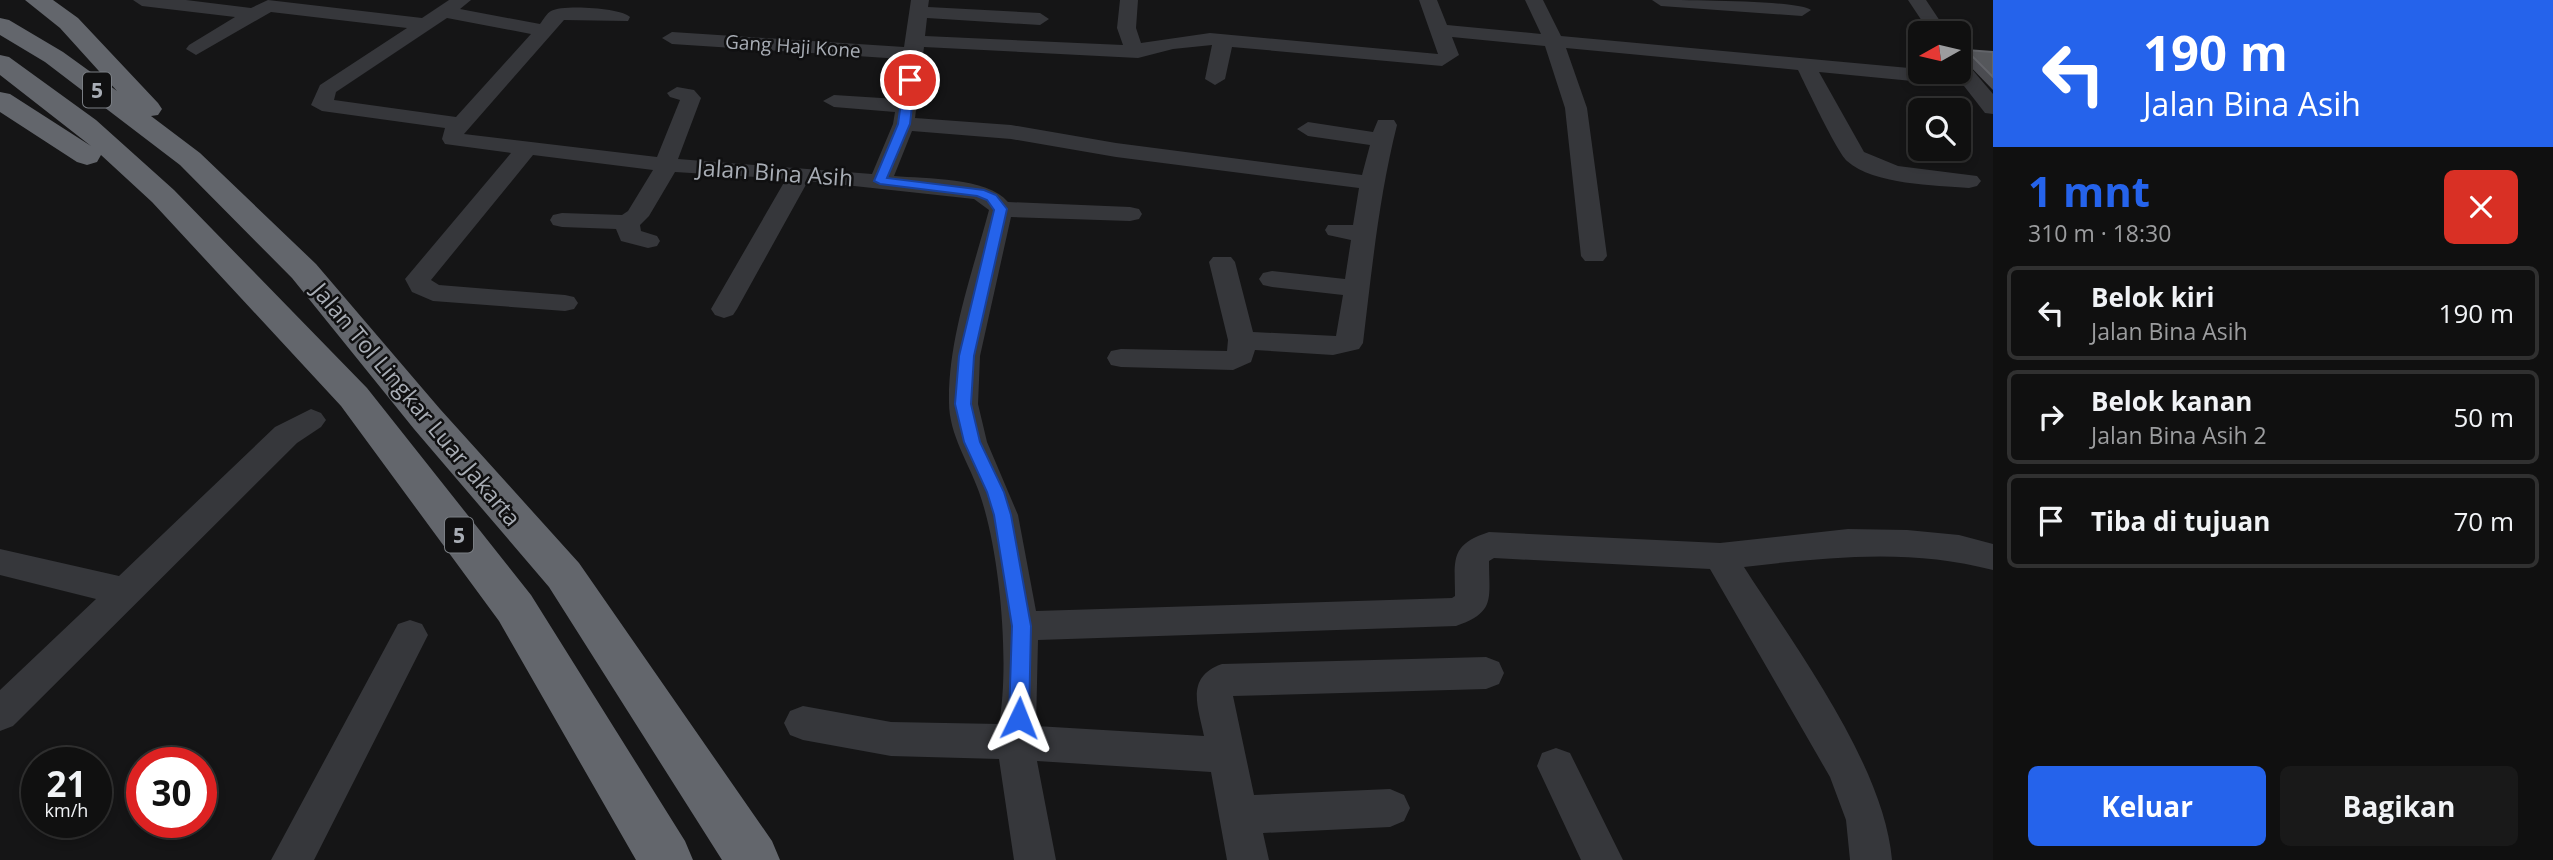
<!DOCTYPE html>
<html lang="id">
<meta charset="utf-8">
<style>
body{margin:0;font-family:"Open Sans",sans-serif;background:#191919;color:#f1f3f6;height:100vh;display:flex;flex-direction:column;font-size:26px;white-space:nowrap}
*{box-sizing:border-box;margin:0}
p{font-size:23px;color:#9c9d9f}
.icon{flex:none;width:38px;height:38px;fill:none;stroke:currentColor;stroke-width:2;stroke-linecap:round;stroke-linejoin:round}
.map{position:relative;flex:1;overflow:hidden}
.side{display:flex;flex-direction:column;background:#101010;width:560px}
.side>*{flex:none}
.guide{background:#2563eb;color:#fff;overflow:hidden}
.needle{width:46px;rotate:262deg}
.fabs{position:absolute;left:1908px;top:21px;display:grid;gap:14px}
.fabs a{display:grid;place-items:center;width:63px;height:63px;border-radius:10px;background:#101010;box-shadow:0 4px 10px #0003,0 0 0 2px #303030;font-size:35px}
.speed{position:absolute;left:21px;top:747px;display:flex;gap:14px;font-size:35px;font-weight:700;text-align:center}
.speed>*{display:grid;place-content:center;width:91px;height:91px;border-radius:50%;background:#101010;box-shadow:0 4px 10px #0003,0 0 0 2px #303030;line-height:1}
.speed small{font-size:18px;font-weight:400}
.speed .limit{border:10px solid #d22;background:#fff;color:#111}
.pin{position:absolute;display:grid;place-items:center;width:60px;height:60px;color:#fff;margin:-30px;border:4px solid #fff;border-radius:50%;box-shadow:0 2px 7px #0007}
.me{position:absolute;width:77px;margin:-38px;rotate:2deg;stroke-linejoin:round;filter:drop-shadow(0 0 5px #0008)}
.turn{display:flex;align-items:center;gap:24px;height:147px;padding:0 35px;font-size:32px}
.turn .icon{width:91px;height:91px;stroke-width:2.5}
.turn b{display:block;font-size:49px;line-height:60px}
.round{display:grid;place-items:center;flex:none;width:74px;height:74px;border-radius:10px;background:#191919}
.head{display:flex;align-items:center;justify-content:space-between;height:119px;padding:0 35px}
h1{font-size:42px;font-weight:700;line-height:52px;color:#2563eb}
.button{display:flex;gap:14px;margin-top:auto;padding:14px 35px}
.button a{flex:1;height:80px;border-radius:10px;background:#2563eb;color:#fff;font-size:28px;font-weight:700;line-height:80px;text-align:center}
.button a+a{background:#191919;color:#f1f3f6}
ul{padding:0;list-style:none}
li{display:flex;align-items:center;gap:21px;height:94px;margin:0 14px 10px;padding:0 21px;border:4px solid #303030;border-radius:10px}
li div{flex:1}
li b{display:block;font-size:26px}
li em{font-style:normal}
main{display:flex;flex:1;min-height:0}
.map>svg:first-child{display:block}
.lines{fill:none;stroke-linecap:round;stroke-linejoin:round}
.street{fill:#36373b;fill-rule:evenodd}
.highway{fill:#63666c;fill-rule:evenodd}
.wall{fill:#4b4c51}
.building{fill:#55575b;stroke:#626469;stroke-width:2}
.route{fill:#2563eb;stroke:#184099;stroke-width:2}
.labels{text-anchor:middle;dominant-baseline:central;stroke-width:5;stroke-linejoin:round;paint-order:stroke}
.far-street-label{font-size:19px;fill:#a8adb5;stroke:#101011}
.shield{fill:#101011;stroke:#7a7e84;stroke-width:2}
.shield-label{font-size:21px;font-weight:bold;fill:#a8adb5}
.street-label{font-size:23px;fill:#a8adb5;stroke:#101011}
</style>
<main>
<div class="map">
<svg width="1993" height="860" viewBox="0 0 1993 860">
<rect width="100%" height="100%" fill="#151516"/>
<g class="lines">
<path class="street" d="M133,0h53l65,8 17,-8 154,18 27,-18h22l-11,9 80,15c3,-4 7,-11 11,-13 12,-7 71,-3 79,6l-2,4 -64,-1 -100,114 193,23 23,-57 -10,-3 -3,-4 10,-6 17,3 7,8 -23,61 194,15 21,-50 2,-12 -61,-5 -11,-6 11,-6 63,4 5,-40 -230,-15 -10,-6 10,-6 232,15 7,-47h18l-1,7 112,6 9,6 -9,6 -113,-7 -2,18 198,9 -6,-17 3,-28h18l-2,28 5,15 69,-10 228,21 -19,-54h18l10,25 94,9 -16,-34h18l18,36 359,33v3h38v-13l7,2 28,33v20l-8,-1 -21,-27 -145,-14 45,80 34,14 79,10 4,5 -4,5 -8,2c-34,-3 -95,-3 -122,-27 -11,-11 -40,-73 -49,-91l-232,-22 21,60 20,148 -4,5h-18l-4,-5 -16,-148 -20,-62 -93,-9 7,18 -17,11 -210,-19 -7,32 -10,6 -10,-6 7,-34 -39,4 -35,9 -214,-11 -9,71 96,7 105,18 246,32 8,-30 -62,-9 -11,-7 11,-7 65,10 5,-12h16l3,5c-18,72 -25,143 -34,218l-4,6 -26,6 -78,-5 -4,12 -18,8 -112,-3 -10,-2 -4,-7 4,-7 10,-2 106,2 1,-11 -19,-78 4,-5h18l4,5 18,70 83,4 7,-41 -71,-8 -9,-2 -4,-6 4,-6 9,-2 73,8 6,-39 -23,-5 -3,-5 3,-5h25l6,-37 -243,-31 -105,-18 -99,-8 -18,45c32,3 93,1 114,26l122,5 9,2 3,5 -3,5 -9,2 -119,-4 -31,139 -2,48 9,38 31,73 18,96 416,-13 3,-2c0,-36 -6,-51 34,-64l231,11 128,-14 59,1 52,5 34,9v26c-83,-22 -164,-13 -249,-3 51,80 140,198 148,293h-42l-4,-40 -16,-43 -120,-208 -216,-11 -5,3c0,38 7,51 -33,65l-418,14 -2,86 168,10c-6,-30 -19,-59 18,-72l264,-7 13,5 5,11 -5,11 -13,5 -253,7 21,99 136,-6 14,6 6,13 -6,13 -14,6 -127,6 6,27h-42l-16,-88 -174,-11 19,99h-42l-15,-101 -108,-3 -88,-16 -13,-5 -6,-12 6,-12 13,-5 88,16 108,2c11,-60 1,-174 -20,-232 -10,-29 -30,-57 -30,-90 -1,-64 24,-131 40,-192l-15,-11 -166,-18 -71,128 -4,6 -9,3 -9,-3 -4,-6 75,-130 -111,-7 -26,44 -9,9 1,6 16,5 3,5 -3,5 -9,2 -27,-7 -5,-12 -54,-2 -9,-2 -3,-5 3,-5 9,-2 60,2 6,-4 25,-41 -120,-15 -102,125 8,5 126,10 9,2 4,6 -4,6 -9,2 -132,-10 -21,-9 -7,-13 106,-126 -66,-9 -3,-5 3,-11 -123,-17 -11,-6 9,-20 87,-57 -136,-16 -75,43 -10,-6 3,-4 46,-28 -93,-11zM447,18l84,16 -75,83 -122,-17 2,-8z
M1652,0c24,0 148,0 159,10l-9,6 -141,-10z
M1908,0h18l22,33h-18z
M311,409l10,4 5,7 -5,7 -24,16 -284,283 -13,5v-41l96,-91 -96,-24v-26l119,27 156,-149z
M410,620l12,4 6,11 -114,225h-43l127,-236z
M1556,748l14,5 53,107h-42l-44,-94 5,-13z"/>
<path class="highway" d="M25,0h28l25,18 80,85 4,6 -4,6 -7,1 49,37 116,111 124,145 139,154 193,278 8,19h-58l-173,-273 -135,-158 -122,-151 -112,-113 -135,-103 -45,-27v-17l9,2 54,32 54,39 -57,-63z
M0,55l9,2 87,63 78,70 193,198 164,207 154,246 8,19h-57l-137,-239 -158,-215 -189,-204 -51,-47 -4,7 -10,3 -10,-3 -77,-50v-20l10,2 81,52 -91,-71z"/>
</g>
<path class="wall" d="M1966,50l27,2v38l-32,-33z"/>
<path class="building" d="M1966,50l27,2v25z"/>
<path class="route" d="M910,77l5,3 -5,44 -23,54 97,12 12,5 11,14 -33,147 -3,48 9,38 24,50 7,23 20,111 -2,92 -3,6 -7,3 -7,-3 -3,-6 3,-92 -18,-111 -7,-23 -23,-50 -9,-38 4,-48 35,-146 -7,-10 -10,-4 -97,-12 -6,-3 24,-57 6,-44z"/>
<g class="labels">
<g class="far-street-label">
<text transform="translate(793 46) rotate(4)">Gang Haji Kone</text>
</g>
<g class="shield">
<rect x="83" y="72.5" width="28" height="35" rx="5"/>
<rect x="445" y="517.5" width="28" height="35" rx="5"/>
</g>
<g class="shield-label">
<text x="97" y="90">5</text>
<text x="459" y="535">5</text>
</g>
<g class="street-label">
<text transform="translate(775 172) rotate(4)">Jalan Bina Asih</text>
<text transform="translate(417 404) rotate(50)">Jalan Tol Lingkar Luar Jakarta</text>
</g>
</g>
</svg>
<div class="fabs">
<a><svg class="needle" viewBox="-14 -14 28 28"><path d="M0-13l5 13h-10z" fill="#e53935"/><path d="M0 13l5-13h-10z" fill="#9c9d9f"/></svg></a>
<a><svg class="icon" aria-label="search" viewBox="0 0 24 24"><circle cx="10" cy="10" r="6"/><path d="M15 15l6 6"/></svg></a>
</div>
<div class="speed"><div>21<small>km/h</small></div><div class="limit">30</div></div>
<div class="pin" style="left:910px;top:80px;background:#d93025"><svg class="icon" aria-label="arrive" viewBox="0 0 24 24"><path d="M6 21V4h12l-3 4 3 4H6"/></svg></div>
<svg class="me" style="left:1019px;top:718px" viewBox="-20 -20 40 40"><path d="M0-17L14 15 0 8-14 15z" fill="#2563eb" stroke="#fff" stroke-width="4"/></svg>
</div>
<section class="side">
<div class="guide">
<div class="turn"><svg class="icon" aria-label="left" viewBox="0 0 24 24"><path d="M17 20v-9H6M10 6l-5 5 5 5"/></svg><div><b>190 m</b>Jalan Bina Asih</div></div>
</div>
<div class="head"><div><h1>1 mnt</h1><p>310 m · 18:30</p></div><a class="round" style="background:#d93025;color:#fff"><svg class="icon" aria-label="close" viewBox="0 0 24 24"><path d="M6 6l12 12M18 6L6 18"/></svg></a></div>
<ul>
<li><svg class="icon" aria-label="left" viewBox="0 0 24 24"><path d="M17 20v-9H6M10 6l-5 5 5 5"/></svg><div><b>Belok kiri</b><p>Jalan Bina Asih</p></div><em>190 m</em></li>
<li><svg class="icon" aria-label="right" viewBox="0 0 24 24"><path d="M7 20v-9h11M14 6l5 5-5 5"/></svg><div><b>Belok kanan</b><p>Jalan Bina Asih 2</p></div><em>50 m</em></li>
<li><svg class="icon" aria-label="arrive" viewBox="0 0 24 24"><path d="M6 21V4h12l-3 4 3 4H6"/></svg><div><b>Tiba di tujuan</b></div><em>70 m</em></li>
</ul>
<div class="button"><a>Keluar</a><a>Bagikan</a></div>
</section>
</main>
